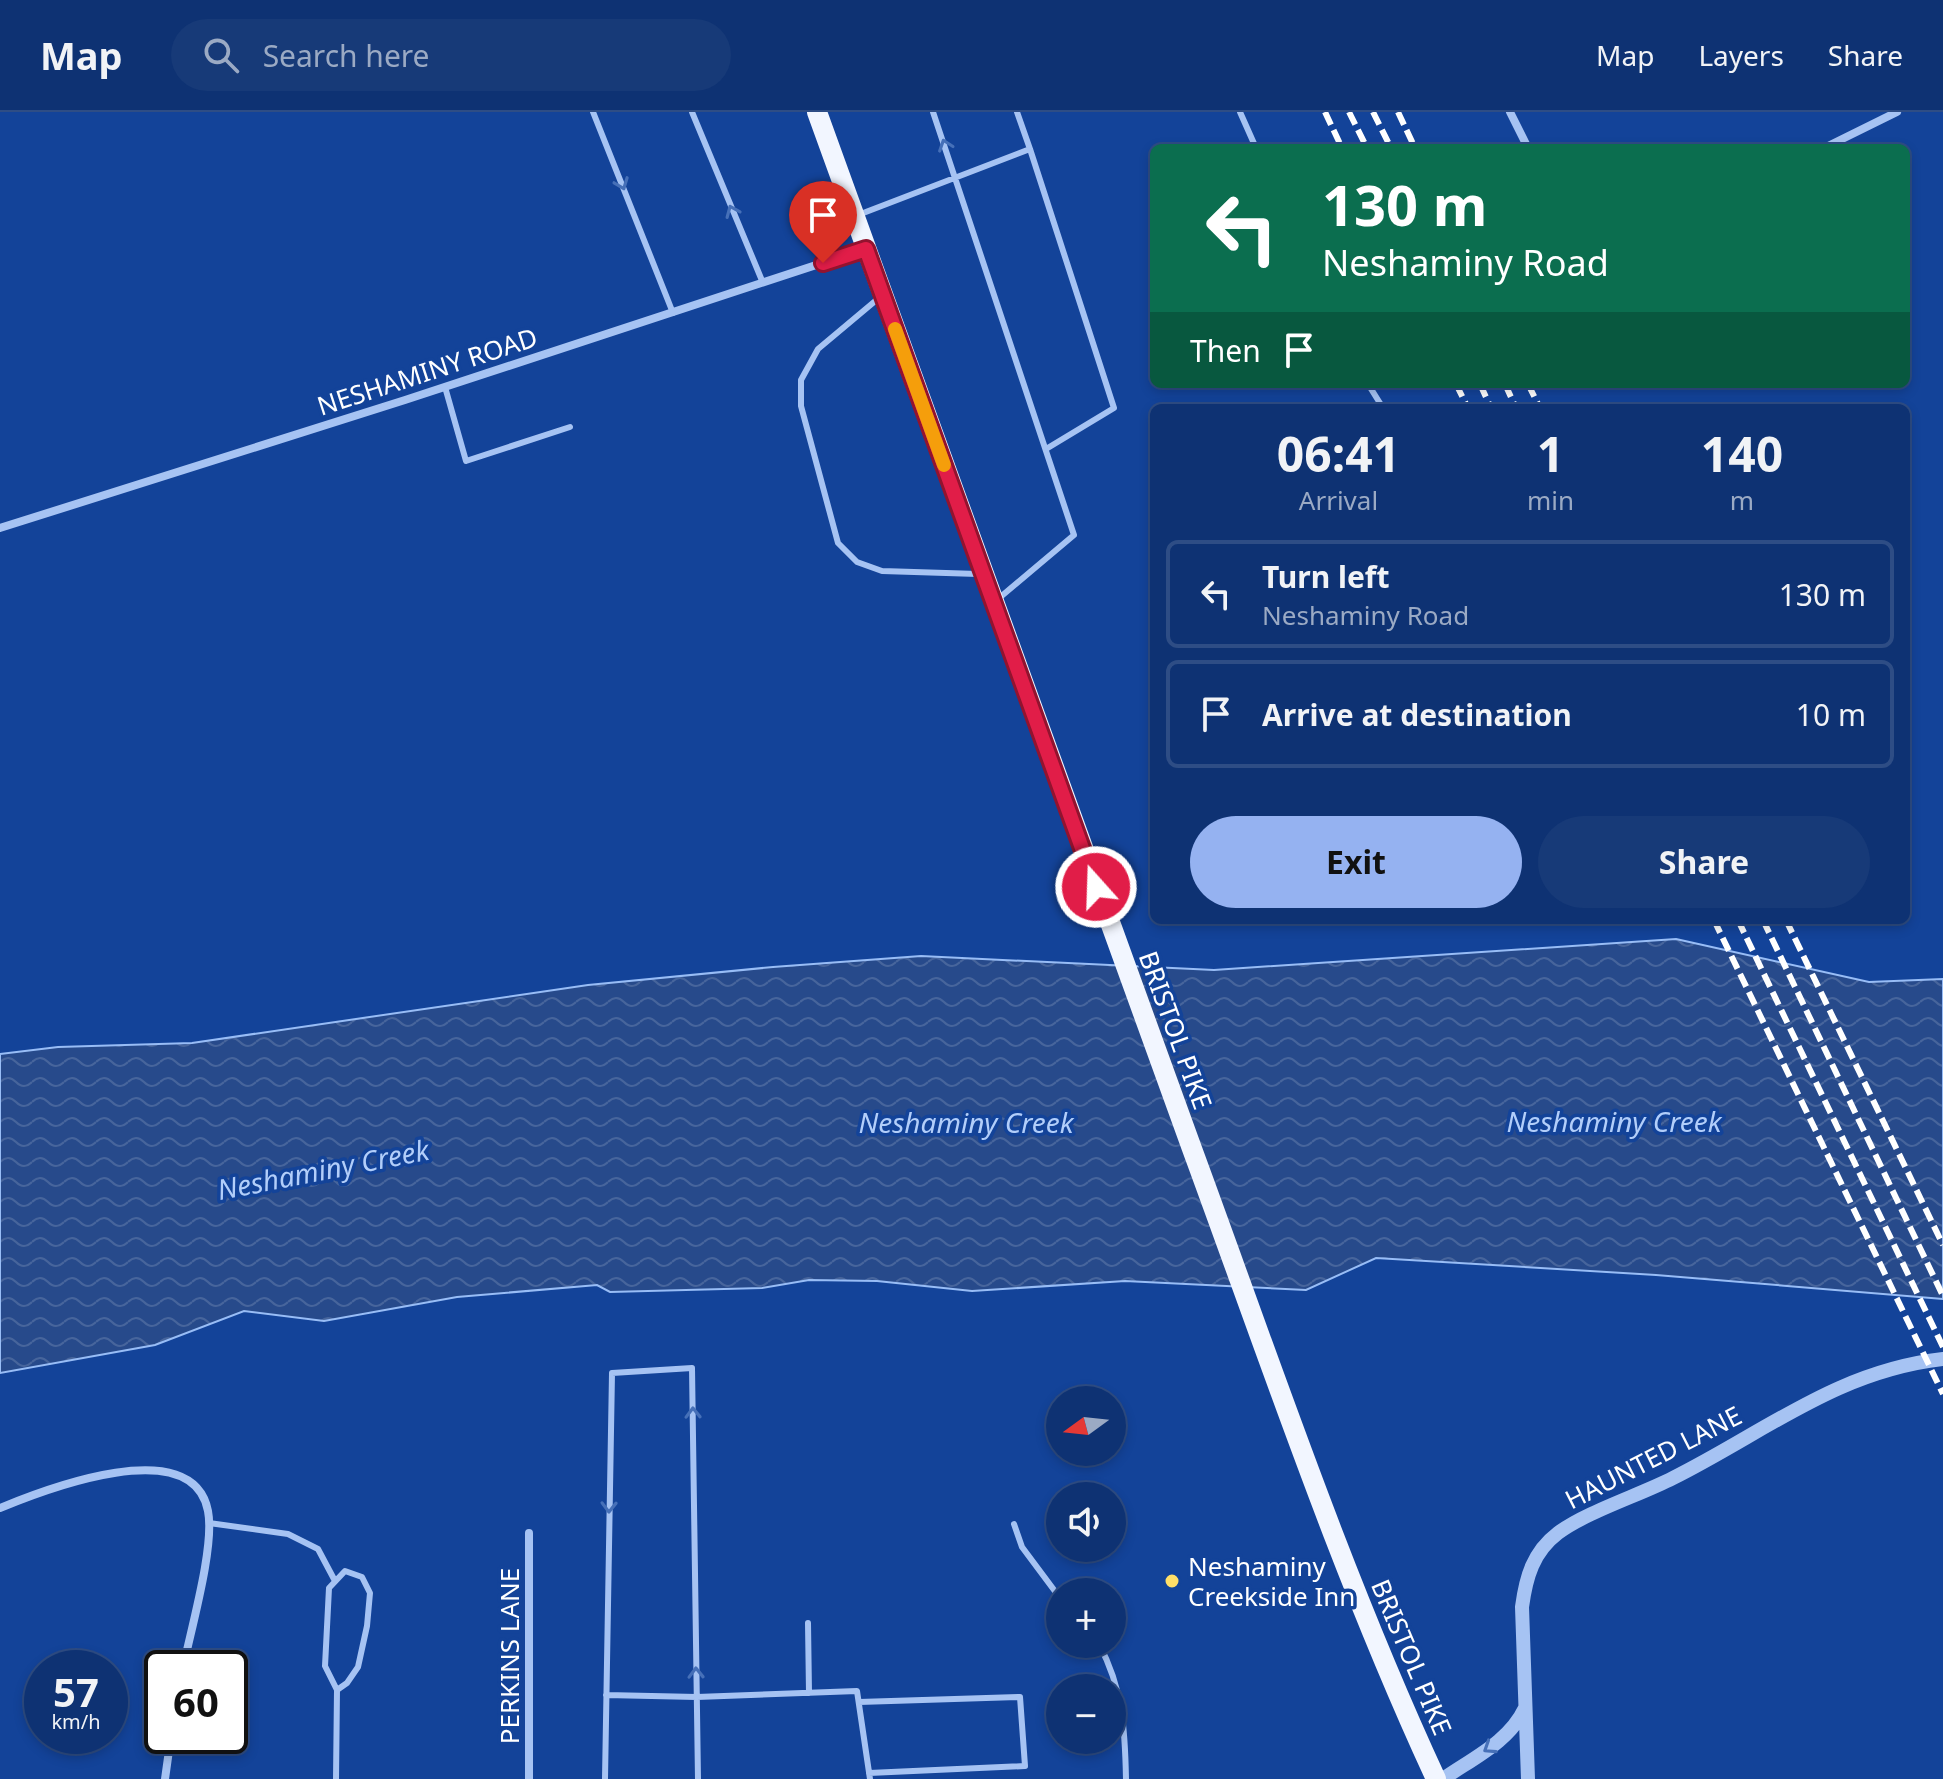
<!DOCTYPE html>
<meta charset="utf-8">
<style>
body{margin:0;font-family:"Noto Sans",sans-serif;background:#173a78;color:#f1f3f6;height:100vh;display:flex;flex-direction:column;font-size:30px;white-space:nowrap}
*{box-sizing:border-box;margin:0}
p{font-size:26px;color:#9baac4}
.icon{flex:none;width:44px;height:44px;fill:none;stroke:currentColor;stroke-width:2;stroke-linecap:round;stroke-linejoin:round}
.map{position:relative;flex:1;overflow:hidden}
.details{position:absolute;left:1150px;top:292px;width:760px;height:520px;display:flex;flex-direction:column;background:#0e3273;border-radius:12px;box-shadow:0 4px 12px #0003,0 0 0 2px #2e4d85}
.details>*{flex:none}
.top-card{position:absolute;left:1150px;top:32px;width:760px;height:244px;border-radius:12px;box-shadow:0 4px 12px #0003,0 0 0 2px #2e4d85;background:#0b6e4f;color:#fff;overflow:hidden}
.needle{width:52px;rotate:255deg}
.buttons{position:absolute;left:1046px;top:1274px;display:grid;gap:16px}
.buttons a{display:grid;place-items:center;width:80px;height:80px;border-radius:50%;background:#0e3273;box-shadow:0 4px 12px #0003,0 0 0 2px #2e4d85;font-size:40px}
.speed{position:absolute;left:24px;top:1538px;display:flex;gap:16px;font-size:40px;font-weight:700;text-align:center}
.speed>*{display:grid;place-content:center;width:104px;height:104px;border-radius:50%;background:#0e3273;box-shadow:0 4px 12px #0003,0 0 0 2px #2e4d85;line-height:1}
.speed small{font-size:20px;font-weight:400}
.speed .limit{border:4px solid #111;border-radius:12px;background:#fff;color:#111}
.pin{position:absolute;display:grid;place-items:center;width:68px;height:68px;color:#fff;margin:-82px -34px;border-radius:50% 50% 50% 0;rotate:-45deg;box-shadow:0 0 8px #0007}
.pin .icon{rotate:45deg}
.me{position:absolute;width:88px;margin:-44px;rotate:340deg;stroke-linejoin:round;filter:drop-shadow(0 0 6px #0008)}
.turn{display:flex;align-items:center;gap:28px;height:168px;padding:0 40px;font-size:36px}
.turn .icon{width:104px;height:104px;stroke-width:2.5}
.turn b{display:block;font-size:56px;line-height:68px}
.then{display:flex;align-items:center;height:76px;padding:0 40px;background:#0003;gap:16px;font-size:30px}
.eta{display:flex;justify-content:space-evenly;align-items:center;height:136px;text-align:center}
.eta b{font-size:48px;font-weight:700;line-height:56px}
.button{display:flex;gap:16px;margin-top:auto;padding:16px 40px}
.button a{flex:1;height:92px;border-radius:48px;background:#95b2f1;color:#111;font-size:32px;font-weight:700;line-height:92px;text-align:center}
.button a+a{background:#173a78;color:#f1f3f6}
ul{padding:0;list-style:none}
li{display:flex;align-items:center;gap:24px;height:108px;margin:0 16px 12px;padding:0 24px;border:4px solid #2e4d85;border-radius:12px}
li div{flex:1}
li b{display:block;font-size:30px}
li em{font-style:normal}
header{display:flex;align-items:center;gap:48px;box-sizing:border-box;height:112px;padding:0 40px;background:#0e3273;border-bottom:2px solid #2e4d85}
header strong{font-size:38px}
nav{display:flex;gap:44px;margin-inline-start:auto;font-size:28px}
.search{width:560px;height:72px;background:#173a78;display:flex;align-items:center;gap:20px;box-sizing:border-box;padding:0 28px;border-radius:44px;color:#9baac4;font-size:30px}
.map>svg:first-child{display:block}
.water{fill:url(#water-waves);stroke:#98bdf6;stroke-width:2}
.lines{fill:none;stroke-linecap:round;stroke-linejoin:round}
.service{stroke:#a6c3f3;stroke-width:6}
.minor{stroke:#a6c3f3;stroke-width:8}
.tertiary{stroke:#a6c3f3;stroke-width:14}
.primary{stroke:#f2f6ff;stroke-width:20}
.rail{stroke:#fff;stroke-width:6;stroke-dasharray:14 6;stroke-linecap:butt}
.oneway{stroke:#4670b8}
.route-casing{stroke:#92132f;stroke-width:20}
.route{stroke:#e11d48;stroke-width:14}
.slow{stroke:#f59e0b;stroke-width:14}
.poi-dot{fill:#ffdf68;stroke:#134399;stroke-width:3}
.labels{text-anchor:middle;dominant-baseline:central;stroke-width:7;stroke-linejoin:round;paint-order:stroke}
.street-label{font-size:26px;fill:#fff;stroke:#134399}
.poi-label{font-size:26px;fill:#fff;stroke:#134399;text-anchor:start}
.water-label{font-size:28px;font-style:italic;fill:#b2cefa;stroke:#134399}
</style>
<header>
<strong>Map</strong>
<div class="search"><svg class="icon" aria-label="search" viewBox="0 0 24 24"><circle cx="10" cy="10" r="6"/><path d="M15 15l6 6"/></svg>Search here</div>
<nav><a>Map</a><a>Layers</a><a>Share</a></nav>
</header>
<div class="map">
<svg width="1943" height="1667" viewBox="0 0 1943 1667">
<defs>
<pattern id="water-waves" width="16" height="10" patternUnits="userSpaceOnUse" patternTransform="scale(2)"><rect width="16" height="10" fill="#274a8b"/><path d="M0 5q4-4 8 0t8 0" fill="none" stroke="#47659c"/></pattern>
</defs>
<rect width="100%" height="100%" fill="#134399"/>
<path class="water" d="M1676,827l193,43 74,-3v320l-287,-24 -280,-17 -70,32 -181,-9 -153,10 -95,-10 -68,-1 -47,8 -152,4 -13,-7 -140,12 -133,24 -80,-10 -89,34 -155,28v-319l58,-7 134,-4 396,-58 185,-18 148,-11 293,14z"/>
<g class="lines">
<path class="service" d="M593,0l80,201
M692,0l71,171
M933,0l141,423 -76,64
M1017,0l13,37
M1240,0l16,36
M858,103l172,-66 84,259 -68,41
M880,185l-62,52 -17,31v26l37,137 19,19 25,9 96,3
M1368,272l15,24
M445,275l21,74 104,-34
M209,1411l79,11 30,15 17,32
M1014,1412l8,23 38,51
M808,1511l1,70
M1099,1532c24,45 26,85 27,135
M606,1583l91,2 160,-6 13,88
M859,1590l161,-5 5,69 -156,7
M336,1667l1,-89 -12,-24 4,-78 16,-17 17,6 8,16 -3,33 -9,41 -11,16 -10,7
M605,1667l7,-406 80,-5 6,411"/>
<path class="minor" d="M1510,0l18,36
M1824,36l73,-36
M0,416l405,-128 460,-151
M0,1396c46,-19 193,-76 208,3 7,35 -17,118 -25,157
M165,1667l6,-43
M529,1667v-246"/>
<path class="tertiary" d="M1443,1667c30,-21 66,-37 82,-71
M1528,1667l-6,-172c4,-30 11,-55 36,-74 28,-21 82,-38 115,-55 92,-46 164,-107 270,-119"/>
<path class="primary" d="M817,0c124,345 248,690 374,1034 78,212 150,428 245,633"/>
<path class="rail" d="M1325,0l17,36
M1349,0l18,36
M1373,0l18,36
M1398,0l17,36
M1456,272l12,24
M1480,272l11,24
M1505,272l11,24
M1528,272l12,24
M1714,808l229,474
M1738,808l205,427
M1763,808l180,376
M1786,808l157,325"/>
</g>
<defs><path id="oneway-chevron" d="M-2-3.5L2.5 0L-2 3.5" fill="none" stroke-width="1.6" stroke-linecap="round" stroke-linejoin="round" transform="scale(2)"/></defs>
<g class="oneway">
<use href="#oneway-chevron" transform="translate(945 33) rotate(-109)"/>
<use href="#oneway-chevron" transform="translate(622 72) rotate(69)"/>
<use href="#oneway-chevron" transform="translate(732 99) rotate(-113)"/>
<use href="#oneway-chevron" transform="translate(693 1301) rotate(-91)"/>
<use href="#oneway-chevron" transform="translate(609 1395) rotate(91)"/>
<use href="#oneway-chevron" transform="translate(696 1561) rotate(-91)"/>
<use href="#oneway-chevron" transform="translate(1489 1636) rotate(147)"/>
</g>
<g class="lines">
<defs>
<path id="route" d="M823,151l43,-14 230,638"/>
</defs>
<use href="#route" class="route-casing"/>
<use href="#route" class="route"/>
<path class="slow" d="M895,217l49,136"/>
</g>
<circle class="poi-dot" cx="1172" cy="1469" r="8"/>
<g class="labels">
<g class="street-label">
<text transform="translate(427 259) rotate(-18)">NESHAMINY ROAD</text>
<text transform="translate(1176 918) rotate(70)">BRISTOL PIKE</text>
<text transform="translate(1653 1345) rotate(-27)">HAUNTED LANE</text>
<text transform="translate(509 1544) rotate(-90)">PERKINS LANE</text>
<text transform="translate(1412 1545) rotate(67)">BRISTOL PIKE</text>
</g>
<g class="poi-label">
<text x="1188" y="1454">Neshaminy<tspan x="1188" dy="30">Creekside Inn</tspan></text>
</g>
<g class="water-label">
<text x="1614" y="1009">Neshaminy Creek</text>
<text x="966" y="1010">Neshaminy Creek</text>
<text transform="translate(323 1057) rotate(-11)">Neshaminy Creek</text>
</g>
</g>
</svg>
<div class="buttons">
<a><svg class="needle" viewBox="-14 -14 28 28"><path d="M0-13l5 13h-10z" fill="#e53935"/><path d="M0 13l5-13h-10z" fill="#9baac4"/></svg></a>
<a><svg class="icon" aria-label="sound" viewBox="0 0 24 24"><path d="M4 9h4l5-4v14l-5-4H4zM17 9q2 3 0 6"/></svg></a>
<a>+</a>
<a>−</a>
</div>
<div class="speed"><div>57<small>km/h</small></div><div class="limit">60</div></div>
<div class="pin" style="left:823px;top:151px;background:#d93025"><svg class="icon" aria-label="arrive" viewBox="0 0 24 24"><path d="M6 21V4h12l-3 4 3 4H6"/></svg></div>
<svg class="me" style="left:1096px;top:775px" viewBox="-20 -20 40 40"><circle r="17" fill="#e11d48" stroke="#fff" stroke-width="3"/><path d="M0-11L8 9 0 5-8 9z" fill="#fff"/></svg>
<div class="top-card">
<div class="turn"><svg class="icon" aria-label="left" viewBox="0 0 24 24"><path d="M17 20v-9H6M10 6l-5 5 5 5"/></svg><div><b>130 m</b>Neshaminy Road</div></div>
<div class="then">Then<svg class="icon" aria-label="arrive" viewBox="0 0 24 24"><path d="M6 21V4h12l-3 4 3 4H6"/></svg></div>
</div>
<section class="details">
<div class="eta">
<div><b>06:41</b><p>Arrival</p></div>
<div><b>1</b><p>min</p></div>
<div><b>140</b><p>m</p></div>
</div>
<ul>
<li><svg class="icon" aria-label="left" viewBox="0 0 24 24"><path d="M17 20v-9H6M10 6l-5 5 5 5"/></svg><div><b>Turn left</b><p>Neshaminy Road</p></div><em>130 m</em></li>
<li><svg class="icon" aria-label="arrive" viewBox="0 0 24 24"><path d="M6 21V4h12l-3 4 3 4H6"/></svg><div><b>Arrive at destination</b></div><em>10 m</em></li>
</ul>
<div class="button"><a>Exit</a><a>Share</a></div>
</section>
</div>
